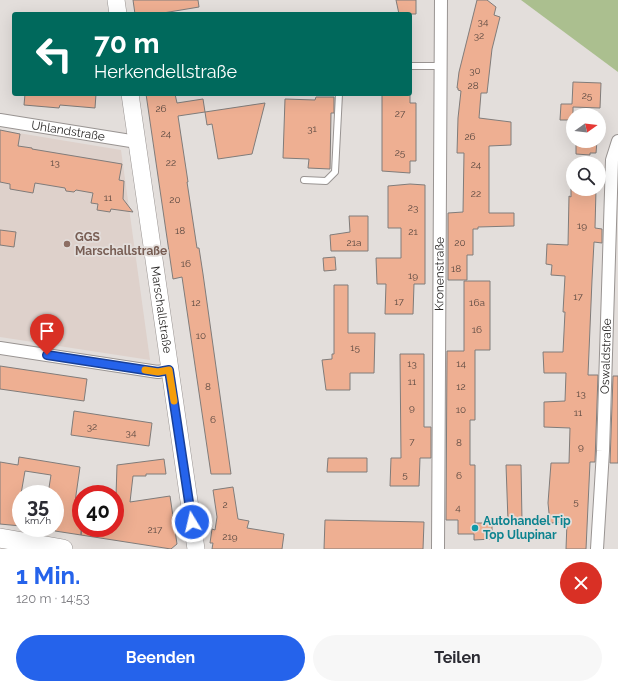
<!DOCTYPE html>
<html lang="de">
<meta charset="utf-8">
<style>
body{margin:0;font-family:Raleway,sans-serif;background:#f7f7f7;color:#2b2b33;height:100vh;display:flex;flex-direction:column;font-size:15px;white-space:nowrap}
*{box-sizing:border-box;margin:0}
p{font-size:13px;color:#7c7c81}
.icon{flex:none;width:22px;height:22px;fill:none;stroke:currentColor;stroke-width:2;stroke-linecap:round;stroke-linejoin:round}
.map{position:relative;height:549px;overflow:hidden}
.drawer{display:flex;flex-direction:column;background:#fff;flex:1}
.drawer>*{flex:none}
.top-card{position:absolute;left:12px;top:12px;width:400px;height:84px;border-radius:4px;box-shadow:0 4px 16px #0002;background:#00695c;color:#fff;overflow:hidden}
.needle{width:26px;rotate:76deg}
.controls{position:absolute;left:566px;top:108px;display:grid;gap:8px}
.controls a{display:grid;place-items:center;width:40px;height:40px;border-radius:50%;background:#fff;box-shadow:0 4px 16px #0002;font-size:20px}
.speed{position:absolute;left:12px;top:485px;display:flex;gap:8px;font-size:20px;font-weight:700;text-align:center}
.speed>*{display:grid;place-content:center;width:52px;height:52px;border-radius:50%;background:#fff;box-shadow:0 4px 16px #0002;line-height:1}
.speed small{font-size:10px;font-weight:400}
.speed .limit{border:6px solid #d22;background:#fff;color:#111}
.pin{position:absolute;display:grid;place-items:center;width:34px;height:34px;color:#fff;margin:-41px -17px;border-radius:50% 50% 50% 0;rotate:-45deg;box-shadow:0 0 4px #0007}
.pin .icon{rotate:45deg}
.me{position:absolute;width:44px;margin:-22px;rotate:351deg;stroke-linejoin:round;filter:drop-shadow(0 0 3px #0008)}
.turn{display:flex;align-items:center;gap:14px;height:84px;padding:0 16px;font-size:18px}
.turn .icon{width:52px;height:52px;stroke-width:2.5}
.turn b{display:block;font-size:28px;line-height:34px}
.round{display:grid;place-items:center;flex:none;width:42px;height:42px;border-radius:21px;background:#f7f7f7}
.headline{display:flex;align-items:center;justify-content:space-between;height:68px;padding:0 16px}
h1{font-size:24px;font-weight:700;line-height:30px;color:#2563eb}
.cta{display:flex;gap:8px;margin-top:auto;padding:8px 16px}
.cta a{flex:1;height:46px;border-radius:24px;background:#2563eb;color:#fff;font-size:16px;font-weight:700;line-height:46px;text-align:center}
.cta a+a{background:#f7f7f7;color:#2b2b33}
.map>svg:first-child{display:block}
.built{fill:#ded1cb}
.green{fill:#abbf8f}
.building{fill:#eeaf92;stroke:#807c7a}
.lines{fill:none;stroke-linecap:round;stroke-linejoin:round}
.lane-casing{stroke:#999492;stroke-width:8}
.street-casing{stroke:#999492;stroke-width:14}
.secondary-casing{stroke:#999492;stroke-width:18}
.primary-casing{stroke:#999492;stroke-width:20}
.lane{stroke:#fff;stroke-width:6}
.street{stroke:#fff;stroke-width:12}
.secondary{stroke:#fff;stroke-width:17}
.primary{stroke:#fff;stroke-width:19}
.route-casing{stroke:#184099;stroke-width:10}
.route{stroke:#2563eb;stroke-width:7}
.slow{stroke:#f59e0b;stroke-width:7}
.education-dot{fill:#8d6e63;stroke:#e3dedb;stroke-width:1.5}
.culture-dot{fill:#0f9aa8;stroke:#e3dedb;stroke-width:1.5}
.labels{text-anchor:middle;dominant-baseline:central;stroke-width:3.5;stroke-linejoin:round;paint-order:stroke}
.number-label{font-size:10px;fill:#5c4a42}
.street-label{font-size:12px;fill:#2b2928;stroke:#e3dedb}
.education-label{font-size:12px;font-weight:bold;fill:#785e54;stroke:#e3dedb;text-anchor:start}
.culture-label{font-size:12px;font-weight:bold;fill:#0d838f;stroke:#e3dedb;text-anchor:start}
</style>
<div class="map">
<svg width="618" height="549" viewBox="0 0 618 549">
<rect width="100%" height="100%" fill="#e3dedb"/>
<path class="built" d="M0,130l121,20 29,210 -150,-23z"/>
<path class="green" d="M521,0h97v72z"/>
<path class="building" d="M133,0h65l1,7 -36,6v1h-28z
M396,0h20v14h-17z
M477,0h10l9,7 -2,8 6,2 -8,32 -5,44h-6l-2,25 32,4v23l-22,1v67h25v13l-36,1v2h-5v26h-6v25h-19v-67l15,-1 1,-59h-7l1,-35 3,-27 -3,-1v-2h-1l2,-16z
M573,82l28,1 -1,25 -27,-1v13h-13l1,-16h11z
M25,94h71l-1,14 -35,-3 -1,3 -35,-3z
M146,94h29l2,9 26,-4 2,13 -27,4 10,66h-1l10,66h2l4,26 28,200h-20l-29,-197 -9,2z
M382,94h28v9h6v58h-6v12l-28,-2z
M316,97h18v16h-3l-1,56 -22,-1 1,-9 -26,-1 2,-59 30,1z
M265,103l-13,51 -34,5 -6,-35 -5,1 -2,-13z
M0,130l20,4 -2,12 14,2v1l90,15 -3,16 5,1 -1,18 10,13 -22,-3 -1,3 -13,-2 1,-6 -7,-1 2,-10 -17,-3 -2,2 -8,-1 -1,-3 -30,-5 -2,10 -23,-4v-5l-10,-2z
M576,141h21l-1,12h-6v2l-14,-1z
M410,184l15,1v99h-11l-1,30h-28l1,-30h-9l-1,-26h25v-30h-13v-42z
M571,189h25l-1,39 7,1v14l-8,-1 -2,38 -4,95h10l-3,87h-5l-4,87h-20l1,-27 -17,1 -2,-20 3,-40h18l1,-35 -26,-1v-25l21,-1 1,-28h-22l-1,-21h20l2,-40h-2l2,-36 -14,-1 1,-10 -6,-1 1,-20 21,1 1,-49 2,1z
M349,216h19v35h-37l-1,-16 20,-3z
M0,230l16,2 -2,15 -14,-2z
M335,257l1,13 -12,1 -1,-13z
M464,281h26v69h-15v70h-5v45h5v58h17v16l-18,1v-6h-16v-14h-12l1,-169h17z
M334,285h14v48h27l-1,40h-24v17h-24l-4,-30 10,-1v-5h2z
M400,354h24v73h7v31h-11l-1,28h-29l1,-28h10z
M0,366l87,13 -3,22 -84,-12z
M613,376h5v87h-8z
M74,411l78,12 -3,23 -78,-11z
M19,457l61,10 -5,35 6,1v32l-26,-4v-37h-7l3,-19 -26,-4 -4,23v32l-21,-2v-62l18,3z
M328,458h39v14h-40z
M164,459l2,15h-20v2h-13l-3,26 40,-6 7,48 -6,5 -90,-14 1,-7h33l2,-63z
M506,465h15l1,56h-14z
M233,487l5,32 11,2 -2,7 37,6 -2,15h-70l1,-6h-3l2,-14 3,1 2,-13 -4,-27z
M325,520l99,2 -1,27h-99z"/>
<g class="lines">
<defs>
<path id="lane" d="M410,66h31
M304,180l22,1 9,-9 4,-78"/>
<g id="street">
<path id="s1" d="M0,120l137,22"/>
<path d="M0,348l158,24 11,-2"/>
<path id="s2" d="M438,549l3,-549"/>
<path id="s3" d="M597,549l6,-98 9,-291 6,-19"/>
</g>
<g id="secondary">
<path d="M116,0l2,14"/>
<path id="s4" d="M130,94l66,455"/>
</g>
<path id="primary" d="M0,538l63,11"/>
</defs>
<use href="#lane" class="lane-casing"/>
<use href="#street" class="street-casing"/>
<use href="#secondary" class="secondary-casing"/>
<use href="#primary" class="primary-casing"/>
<use href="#lane" class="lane"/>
<use href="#street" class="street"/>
<use href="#secondary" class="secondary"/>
<use href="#primary" class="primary"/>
</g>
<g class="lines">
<defs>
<path id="route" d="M47,355l111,17 11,-2 23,152"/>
</defs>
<use href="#route" class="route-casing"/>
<use href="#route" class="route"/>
<path class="slow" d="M145,370l13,2 11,-2 5,31"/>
</g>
<circle class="education-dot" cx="67" cy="244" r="4"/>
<circle class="culture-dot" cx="475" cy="528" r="4"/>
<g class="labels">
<g class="number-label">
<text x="483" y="21">34</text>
<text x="479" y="35">32</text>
<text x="475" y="70">30</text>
<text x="473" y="85">28</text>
<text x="587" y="95">25</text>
<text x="161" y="108">26</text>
<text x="400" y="113">27</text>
<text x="312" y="128">31</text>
<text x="166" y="133">24</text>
<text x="470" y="136">26</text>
<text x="400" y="152">25</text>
<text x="55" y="162">13</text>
<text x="171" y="162">22</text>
<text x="476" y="164">24</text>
<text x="476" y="193">22</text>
<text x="108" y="197">11</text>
<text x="175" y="199">20</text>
<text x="413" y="207">23</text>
<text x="582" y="225">19</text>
<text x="180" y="230">18</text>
<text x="413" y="231">21</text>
<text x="354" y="242">21a</text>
<text x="460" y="242">20</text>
<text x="186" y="263">16</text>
<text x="456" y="268">18</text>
<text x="413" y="275">19</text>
<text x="578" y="296">17</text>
<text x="399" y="301">17</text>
<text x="196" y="302">12</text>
<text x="477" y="302">16a</text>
<text x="477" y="329">16</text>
<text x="201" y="335">10</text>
<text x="355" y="347">15</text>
<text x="412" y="363">13</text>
<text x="461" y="363">14</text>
<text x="412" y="381">11</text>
<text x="208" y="386">8</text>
<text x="461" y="386">12</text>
<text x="581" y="393">13</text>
<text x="412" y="407">9</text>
<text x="461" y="409">10</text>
<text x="578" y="412">11</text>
<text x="213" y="419">6</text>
<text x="92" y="426">32</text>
<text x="131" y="432">34</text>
<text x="412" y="441">7</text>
<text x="459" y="442">8</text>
<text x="581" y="446">9</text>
<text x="405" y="474">5</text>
<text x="459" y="475">6</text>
<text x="576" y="501">5</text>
<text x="225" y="504">2</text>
<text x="458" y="507">4</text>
<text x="155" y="529">217</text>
<text x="230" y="536">219</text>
</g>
<g class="street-label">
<text stroke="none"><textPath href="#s1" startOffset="69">Uhlandstraße</textPath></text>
<text stroke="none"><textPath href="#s2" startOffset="275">Kronenstraße</textPath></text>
<text stroke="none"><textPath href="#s4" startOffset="218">Marschallstraße</textPath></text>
<text stroke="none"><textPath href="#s3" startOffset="193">Oswaldstraße</textPath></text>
</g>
<g class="education-label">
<text x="75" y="237">GGS<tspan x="75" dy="14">Marschallstraße</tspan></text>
</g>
<g class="culture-label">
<text x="483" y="521">Autohandel Tip<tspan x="483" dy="14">Top Ulupinar</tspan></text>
</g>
</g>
</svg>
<div class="controls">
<a><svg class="needle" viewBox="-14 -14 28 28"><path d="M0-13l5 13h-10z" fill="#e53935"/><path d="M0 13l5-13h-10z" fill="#7c7c81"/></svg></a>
<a><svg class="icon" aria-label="search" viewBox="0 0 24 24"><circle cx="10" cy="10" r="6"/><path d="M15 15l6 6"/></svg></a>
</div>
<div class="speed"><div>35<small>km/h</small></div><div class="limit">40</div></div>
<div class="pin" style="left:47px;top:355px;background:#d93025"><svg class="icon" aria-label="arrive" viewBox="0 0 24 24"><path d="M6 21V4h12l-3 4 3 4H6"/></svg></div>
<svg class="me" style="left:192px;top:522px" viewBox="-20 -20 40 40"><circle r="17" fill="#2563eb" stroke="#fff" stroke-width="3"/><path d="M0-11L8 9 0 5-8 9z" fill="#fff"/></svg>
<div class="top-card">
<div class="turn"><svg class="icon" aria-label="left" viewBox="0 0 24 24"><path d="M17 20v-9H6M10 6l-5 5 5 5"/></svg><div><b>70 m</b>Herkendellstraße</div></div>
</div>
</div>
<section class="drawer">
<div class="headline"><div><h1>1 Min.</h1><p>120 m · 14:53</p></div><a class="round" style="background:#d93025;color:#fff"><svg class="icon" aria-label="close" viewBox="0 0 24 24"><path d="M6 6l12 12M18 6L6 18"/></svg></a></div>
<div class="cta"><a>Beenden</a><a>Teilen</a></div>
</section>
